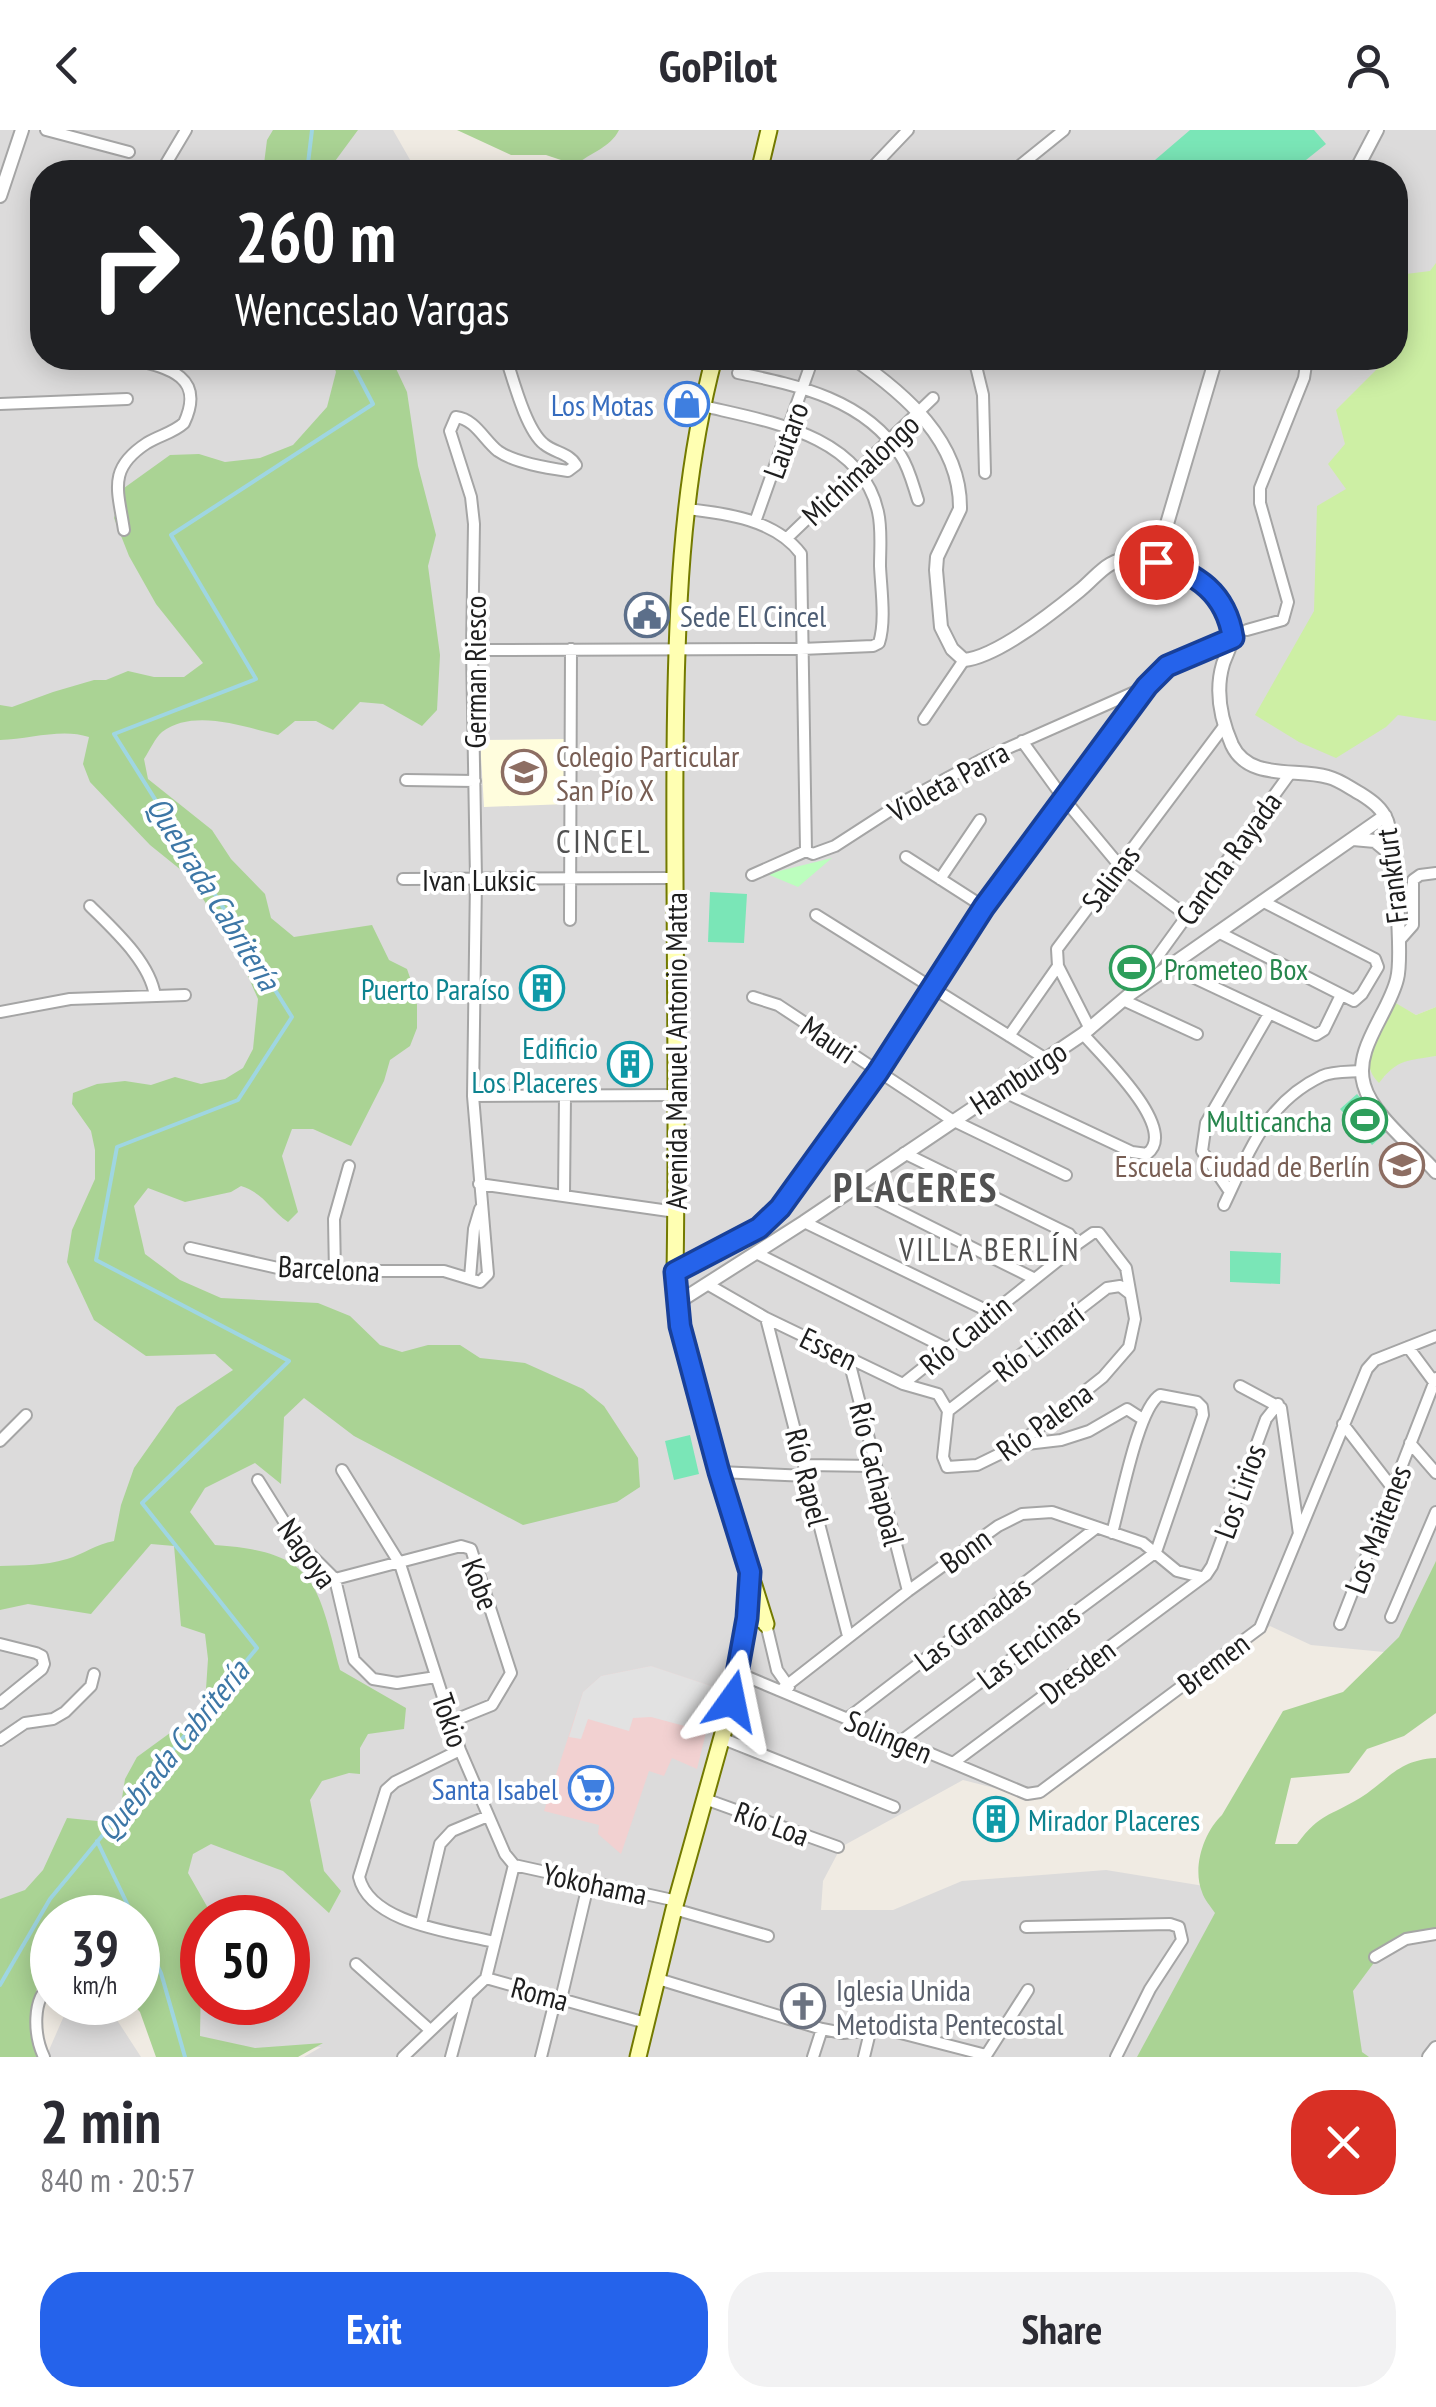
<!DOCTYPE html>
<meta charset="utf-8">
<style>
body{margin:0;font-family:"PT Sans Narrow",sans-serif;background:#f2f2f3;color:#2b2b33;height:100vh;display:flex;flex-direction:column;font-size:38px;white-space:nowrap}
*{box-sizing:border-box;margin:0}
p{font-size:32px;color:#7c7c81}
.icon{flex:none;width:55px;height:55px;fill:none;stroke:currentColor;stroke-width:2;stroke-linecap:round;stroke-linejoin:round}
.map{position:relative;height:1927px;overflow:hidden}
.drawer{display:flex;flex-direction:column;background:#fff;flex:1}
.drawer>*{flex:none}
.banner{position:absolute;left:30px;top:30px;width:1378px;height:210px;border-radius:40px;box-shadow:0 5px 25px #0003;background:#202124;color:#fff;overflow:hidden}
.speed{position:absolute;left:30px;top:1765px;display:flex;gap:20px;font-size:50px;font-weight:700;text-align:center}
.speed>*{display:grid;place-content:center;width:130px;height:130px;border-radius:50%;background:#fff;box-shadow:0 5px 25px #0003;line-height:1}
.speed small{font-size:25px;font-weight:400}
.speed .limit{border:15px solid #d22;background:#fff;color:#111}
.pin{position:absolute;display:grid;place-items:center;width:85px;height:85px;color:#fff;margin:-42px;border:5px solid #fff;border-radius:50%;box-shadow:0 2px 10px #0007}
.me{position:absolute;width:110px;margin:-55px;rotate:12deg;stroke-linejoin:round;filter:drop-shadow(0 0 8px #0008)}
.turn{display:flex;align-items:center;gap:35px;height:210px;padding:0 40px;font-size:45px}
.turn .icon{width:130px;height:130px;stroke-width:2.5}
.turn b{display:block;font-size:70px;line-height:85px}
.round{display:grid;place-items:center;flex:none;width:105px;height:105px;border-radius:40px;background:#f2f2f3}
.head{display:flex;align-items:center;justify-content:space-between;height:170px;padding:0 40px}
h1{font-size:60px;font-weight:800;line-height:75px}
.primary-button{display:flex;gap:20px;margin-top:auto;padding:20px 40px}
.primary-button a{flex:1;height:115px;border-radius:40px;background:#2563eb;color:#fff;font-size:40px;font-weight:800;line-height:115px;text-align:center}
.primary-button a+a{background:#f2f2f3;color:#2b2b33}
header{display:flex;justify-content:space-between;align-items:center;height:130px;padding:0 40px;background:#fff;font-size:45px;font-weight:800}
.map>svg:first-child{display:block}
.residential{fill:#dcdbdb}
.commercial{fill:#f2d1d1}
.education{fill:#fffddd}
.grass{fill:#cdefa4}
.forest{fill:#aad394}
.park{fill:#bcfebe}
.pitch{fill:#7ae6b7}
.parking{fill:#e2e2e2}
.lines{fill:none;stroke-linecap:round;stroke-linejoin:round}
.stream{stroke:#9fd6e2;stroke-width:4}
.minor-casing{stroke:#a5a5a5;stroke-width:14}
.tertiary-casing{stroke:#a5a5a5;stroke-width:16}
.secondary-casing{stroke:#737a00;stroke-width:19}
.minor{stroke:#fff;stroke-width:10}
.tertiary{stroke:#fff;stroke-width:12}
.secondary{stroke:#ffffb2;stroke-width:15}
.route-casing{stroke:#184099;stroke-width:25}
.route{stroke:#2563eb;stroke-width:18}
.labels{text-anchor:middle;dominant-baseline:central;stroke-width:8;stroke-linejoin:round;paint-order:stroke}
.shop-label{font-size:30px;fill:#366cbe;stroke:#fff;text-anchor:end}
.street-label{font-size:30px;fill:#1e1e1e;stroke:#fff}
.service-label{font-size:30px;fill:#4e5e75;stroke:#fff;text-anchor:start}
.education-label{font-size:30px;fill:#785e54;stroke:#fff;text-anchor:start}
.leisure-label{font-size:30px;fill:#27864d;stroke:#fff;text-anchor:start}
.culture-label{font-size:30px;fill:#0d838f;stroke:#fff;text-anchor:end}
.worship-label{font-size:30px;fill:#5b616d;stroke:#fff;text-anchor:start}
.neighbourhood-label{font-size:32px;letter-spacing:2.5px;fill:#515151;stroke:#fff}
.water-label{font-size:32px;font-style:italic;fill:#3d77a6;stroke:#fff}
.district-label{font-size:40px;font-weight:bold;letter-spacing:2.5px;fill:#515151;stroke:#fff}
</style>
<header><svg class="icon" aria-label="back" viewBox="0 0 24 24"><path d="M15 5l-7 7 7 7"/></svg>GoPilot<svg class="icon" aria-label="person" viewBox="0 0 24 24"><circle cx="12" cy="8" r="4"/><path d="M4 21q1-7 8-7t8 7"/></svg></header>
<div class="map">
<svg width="1436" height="1927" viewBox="0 0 1436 1927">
<rect width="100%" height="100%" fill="#f0ebe3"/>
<path class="residential" d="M0,0h275l-9,42h-224v186h292l5,14 -9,37 -122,255 -23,16 -173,31 -12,-3z
M353,0h40l24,42h-94z
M615,0h821v161l-49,416 49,6v294l-20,8 -22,-12 -10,74 4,-8 8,-5 22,-7 18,-1v524l-31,74 -94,-9 -41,-19 -236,172 -71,-18 -122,67 -18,34 -2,29h72l69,-29 144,-11 98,16 18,26 -79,145h-839l17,-10 -66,4 -58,-13 5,-58v22h86v-84l-78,-1 -25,-44 5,-21 21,-11 110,31 -14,-72 30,-129 -124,-123 -27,-35 17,-27 53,-27 25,20 1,-64 20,-19 100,-40 -182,-55 -42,-18 -36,-27 -12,-51 17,-20 131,-30 15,-214 -25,-22 -123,-138 -4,-23 16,-27 20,-10 211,-363h1007v-186h-858l70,-31z
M70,598l23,7 145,209 23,55 -5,51 -11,21 -18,11 -133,48 4,50 -15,36 155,155 -121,173 -87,27 -30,-2v-832z
M152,1411l22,1 34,90 1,58 -10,26 -76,97 -77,58 -20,22 -26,9v-295z
M1436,1794v133h-76l-13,-67 25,-34z
M70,1872l36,1 35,54h-95z"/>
<path class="commercial" d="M651,1536l66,22 -20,81 -25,-11 -8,18 -15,-5 -28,83 -23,-20 1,-9 -55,-14 39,-119 18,-16z"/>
<path class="education" d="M566,609l1,65 -83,3 -4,-67z"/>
<path class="grass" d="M1436,133v458l-38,-6 -12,12 -50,31 -37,-16 -44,-27 59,-104 3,-105 29,-17 -18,-25 17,-20 -9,-34 52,-52h7v-32l11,-52 24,-3z
M1394,872l22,13 20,-8v49c-28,5 -38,2 -57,27 -25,-24 2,-57 15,-81z"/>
<path class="forest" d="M273,0h85l-31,42h-64l4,-32z
M457,0h162c-9,18 -28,22 -43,35l-30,-10h-35z
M331,228h60l16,34 11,74 18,69 -8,31 12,89 -3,55 -15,16 -39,-22 -23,-2 -27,28 -17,-9h-21l-17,14c-34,-8 -84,-27 -116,-3 -7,6 -12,18 -18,27l4,20 64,51 19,29 34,35 6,24 23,19 78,-12 17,35 18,9 10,29v30l-7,18 -20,14 -6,21 -33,65 -38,-17h-21l-10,27 16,56 -10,10c-20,-14 -23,-28 -47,-36l-10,6 -46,10 -37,-14 -14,18 11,48 35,26 41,18 97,5 32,13 30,29 22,7 26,-7h32l20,13 45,5 58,26 21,17 34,52 2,29 -23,15 -94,23 -169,-89 -50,-38 -20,19 -3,67 -26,-21 -50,25 -15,24 25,33c101,7 102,37 125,125l66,38 -2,21 -36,5 -8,14v26l-11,-1 -27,8 -12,19 14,71 17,20 -12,22 -46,-42 -72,-27 -18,10 -5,19 25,44 -11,1 -2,118 55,12 68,-5 -25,14h-142l-16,-45 -8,-9 6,-1v-84h-86v38l-9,5 -11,50 8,46h-40v-158l25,-9 18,-20 24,-52 40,4 13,-11 5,-32 12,-22 59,-43 10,-25 2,-30 -3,-25 -24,-8 -7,-80 -23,-2 -60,70 -63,-10 -28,6v-44c24,-1 43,0 67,-7 17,-5 29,-15 47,-18l7,-36 13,-37 43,-61 56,-37 -18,-16 -69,2 -52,-36 -27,-58 5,-32 23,-51v-29l-4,-19 -19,-27 1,-11 24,-9 28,-3 26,4 24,-8 26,7 24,-5 18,-11 10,-19 5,-50 -23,-53 -49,-72 -36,-29 -60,-63 -7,-18 6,-27c-27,-9 -59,2 -89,3v-35l12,2 41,-15 41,-12h12l22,-9 26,6h30l19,-14 -47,-59 -27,-48 -15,-38 10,-30 46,-33 29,-1 26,8 35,-4 33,-13 34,-38 9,-35z
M1436,1431v152l-32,23 -37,13 -18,24 -58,5 -16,66h22c24,-32 32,-27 63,-46 29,-18 37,-38 76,-40v172l-60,30 -23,31 9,61 7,5h-232l78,-144c-4,-6 -11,-14 -13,-21 -10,-25 2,-60 20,-77l61,-104 60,-19 56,-55z"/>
<path class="park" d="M832,728l-34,29 -31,-13z"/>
<path class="pitch" d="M1190,0h124l12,14 -35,28h-150z
M710,762l37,2 -3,49 -36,-1z
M1357,964l32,36 -17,15 -32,-36z
M1230,1121l51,2 -1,31 -50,-2z
M690,1305l9,39 -25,6 -9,-39z"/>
<path class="parking" d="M651,1536l66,22 -10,44 -56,-15 -18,1 -4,13 -41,-12 -7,20 -12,-2 14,-45 18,-16z"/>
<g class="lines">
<path class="stream" d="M307,42l5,-42
M97,1711l37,77
M138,1795l23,48 24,84
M0,1855l50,-86 207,-251 -115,-145 147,-142 -193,-101 21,-113 121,-47 54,-83 -178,-283 142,-55 -85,-144 202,-131 -24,-46"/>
<defs>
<path id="minor" d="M46,0l83,22
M161,42l25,-42
M868,42l40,-42
M1012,42l52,-42
M974,228l9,37 2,78
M738,243c60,12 128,27 163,83 8,12 12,29 17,44
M0,274l127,-5
M686,379c40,4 90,11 115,45l5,297
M755,392l58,-164
M124,400c-6,-40 -17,-61 23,-87 13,-8 26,-10 37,-20 23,-49 -20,-56 -56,-65
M786,409l147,-141
M1247,500l36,-10 5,-18 -28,-99v-15l44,-110 3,-20
M472,520l329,-1 72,-3 6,-3c7,-22 2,-54 1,-77 0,-18 2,-37 -2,-54 -17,-78 -112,-91 -175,-106
M924,589l40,-59
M1022,611l42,58 55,66 67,50
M406,650l69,1
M906,727l78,50
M752,745l54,-24 7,3 22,-8 68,-44 78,-42 165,-73
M403,749l271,-1
M940,749l40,-59
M90,776c24,24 60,56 65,90
M816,785l230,144
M570,790l1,-271
M1218,802l132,67 4,2 8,-7 16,-27 -3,-8 -113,-58
M1398,812l15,-17v-45l7,-5 16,-2
M1058,836l32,63
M1169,836l147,69 8,-5 17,-35
M1134,859l157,-217
M753,867l25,8 174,115 114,55
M1123,870l74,34
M0,882l70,-13 115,-4
M1009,906l49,-70 -1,-17 168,-224
M1000,960l132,62 15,2c33,-25 -46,-99 -64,-120
M473,966l204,-1
M479,1054l197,28
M853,1058l182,91
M1230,1062l-28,-41 4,-28 63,-109
M564,1064l1,-98
M1224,1075c25,-52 41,-102 98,-129 11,-5 27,-4 39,-5
M804,1092l188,91
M190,1118l101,23h153l36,11 8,-8 -15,-178 3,-217 -4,-229 2,-126 -3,-27 -21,-66 6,-14c19,2 28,23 42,34 17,12 49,17 70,20l8,-6c-7,-12 -21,-12 -32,-21 -18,-14 -31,-65 -38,-86
M756,1123l190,95
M675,1142l62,-30 35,-24 105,-147 107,-164 163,-221 20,-20 66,-29
M335,1143l-1,-54 15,-53
M470,1148l4,-49 6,-20
M707,1154l59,34 137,66 35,10 10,17
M766,1188l82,318
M1408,1217l26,35
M848,1227l60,234
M903,1254l172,-137 1,-4 -7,-9 -165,-81
M1240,1256l41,22 18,126
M948,1281l-5,46 4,10 30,-2 39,-19 87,-69 26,-30 6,-28 -9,-51 -27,-35h-6l-17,12
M948,1281l159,-123 13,-2 9,7
M1343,1294l51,66
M0,1311l26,-26
M1410,1313l26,30
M1018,1315l43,-5 28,-9 38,-22 14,9
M806,1335l68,1
M342,1340l58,94 60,186 45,104 9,11 -28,113
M719,1342l89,4
M258,1350l37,59 40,40 19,81 19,19 24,4 39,-6
M335,1449l126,-33 10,3 40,124 -19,32 -42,17
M1391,1487l45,-105
M747,1488l19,6 11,46 12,17
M1340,1494l96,-246
M0,1514l36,9 6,3 2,8 -2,5 -42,34
M738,1543l289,121 13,-2 220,-164 107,-259 8,-9 61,-24
M781,1560l127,-99 90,-65 24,-12 30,-2 91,31 34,28 24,6
M848,1588l248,-190
M721,1608l173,69
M0,1610l25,-17 28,-4 12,-7 26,-26 3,-12
M901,1611l255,-189 47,-137 -1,-8 -5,-5 -37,-7c-22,13 -39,107 -48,138
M460,1620l-65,32 -9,8 -27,87c11,47 95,55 135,65
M953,1633l253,-188 6,-9 54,-147 12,-15
M705,1669l133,48
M514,1735l163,36
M674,1779l94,27
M421,1794l19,-80 12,-13 36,-15
M1026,1797l144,-3 9,3 3,13 -32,49 -34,68
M1375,1827l31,-18 30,-5
M356,1834l74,66
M486,1848l160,45
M658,1849l164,50 21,4 42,-4 101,26
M561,1869l28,-118
M97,1872l9,13
M44,1927c-10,-21 -13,-59 8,-73
M403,1927l83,-79
M451,1927l16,-59
M541,1927l15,-60
M813,1927l9,-28
M864,1927l7,-29
M985,1927l43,-67"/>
<path id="tertiary" d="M1355,42l22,-42
M0,66l22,-66
M853,228c51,35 108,83 107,151l-23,48 -1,13 5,57 11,22 12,11c33,-3 88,-47 115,-69 19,-15 28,-34 56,-32 40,2 99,27 97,77 0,9 -6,19 -9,28 -8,27 -2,56 9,81 17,36 64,23 96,32 12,3 22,11 33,17 11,7 21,14 26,27 7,22 16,136 10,158 -8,34 -44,70 -33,106 8,30 51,63 72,87
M1156,431l60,-203
M1353,709l22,2 17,14
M677,1173l127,-81 279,-188 47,-40 255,-178
M1429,1927l7,-9"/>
<path id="secondary" d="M759,42l10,-42
M751,1446l15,48
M638,1927l36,-148 58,-208 15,-83 3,-46 -31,-100 -39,-146 -5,-54c3,-172 -1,-343 0,-515 1,-134 5,-270 39,-399"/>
</defs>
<use href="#minor" class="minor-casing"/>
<use href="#tertiary" class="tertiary-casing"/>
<use href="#secondary" class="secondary-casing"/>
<use href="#minor" class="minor"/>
<use href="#tertiary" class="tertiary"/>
<use href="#secondary" class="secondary"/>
</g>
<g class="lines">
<defs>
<path id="route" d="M732,1571l15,-83 3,-46 -31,-100 -39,-146 -5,-54 84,-44 21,-20 98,-136 106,-165 163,-221 20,-20 66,-28c-7,-45 -36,-65 -77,-76"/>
</defs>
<use href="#route" class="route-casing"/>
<use href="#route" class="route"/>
</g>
<defs>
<symbol id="shop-ring" viewBox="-11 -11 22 22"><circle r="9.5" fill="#fff" stroke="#3f7fe0" stroke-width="1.5"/><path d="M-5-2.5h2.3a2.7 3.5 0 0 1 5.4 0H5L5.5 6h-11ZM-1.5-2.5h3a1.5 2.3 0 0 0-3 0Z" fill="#3f7fe0"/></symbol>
<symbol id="civic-ring" viewBox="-11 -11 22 22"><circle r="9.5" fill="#fff" stroke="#5c6f8a" stroke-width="1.5"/><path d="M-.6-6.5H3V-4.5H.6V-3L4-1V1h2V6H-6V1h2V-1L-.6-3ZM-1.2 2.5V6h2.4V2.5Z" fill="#5c6f8a"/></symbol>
<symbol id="school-ring" viewBox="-11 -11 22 22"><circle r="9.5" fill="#fff" stroke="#8d6e63" stroke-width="1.5"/><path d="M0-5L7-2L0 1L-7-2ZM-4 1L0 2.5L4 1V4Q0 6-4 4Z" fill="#8d6e63"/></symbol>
<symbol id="stadium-ring" viewBox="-11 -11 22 22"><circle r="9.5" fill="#fff" stroke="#2e9e5b" stroke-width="1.5"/><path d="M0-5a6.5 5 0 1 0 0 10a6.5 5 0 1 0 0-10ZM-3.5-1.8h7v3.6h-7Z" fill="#2e9e5b"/></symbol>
<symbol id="building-ring" viewBox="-11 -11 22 22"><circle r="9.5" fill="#fff" stroke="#0f9aa8" stroke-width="1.5"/><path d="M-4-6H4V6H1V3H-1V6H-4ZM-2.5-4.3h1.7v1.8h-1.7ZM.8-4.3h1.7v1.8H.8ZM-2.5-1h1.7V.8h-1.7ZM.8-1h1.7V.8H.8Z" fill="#0f9aa8"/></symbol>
<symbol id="supermarket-ring" viewBox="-11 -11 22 22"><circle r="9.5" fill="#fff" stroke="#3f7fe0" stroke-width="1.5"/><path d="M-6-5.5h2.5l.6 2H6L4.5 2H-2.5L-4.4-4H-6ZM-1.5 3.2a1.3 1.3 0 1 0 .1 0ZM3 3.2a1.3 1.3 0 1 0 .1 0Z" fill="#3f7fe0"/></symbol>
<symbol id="church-ring" viewBox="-11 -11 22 22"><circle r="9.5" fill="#fff" stroke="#6b7280" stroke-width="1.5"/><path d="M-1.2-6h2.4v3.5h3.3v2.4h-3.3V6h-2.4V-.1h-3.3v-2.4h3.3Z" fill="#6b7280"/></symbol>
</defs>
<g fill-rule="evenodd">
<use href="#shop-ring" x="662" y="249" width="50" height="50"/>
<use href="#civic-ring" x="622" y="460" width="50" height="50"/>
<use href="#school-ring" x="499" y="617" width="50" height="50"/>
<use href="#stadium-ring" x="1107" y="813" width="50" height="50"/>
<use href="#building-ring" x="517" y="833" width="50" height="50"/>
<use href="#building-ring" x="605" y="909" width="50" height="50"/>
<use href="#stadium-ring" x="1340" y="965" width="50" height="50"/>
<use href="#school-ring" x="1377" y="1010" width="50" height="50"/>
<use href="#supermarket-ring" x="566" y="1633" width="50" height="50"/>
<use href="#building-ring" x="971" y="1664" width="50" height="50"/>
<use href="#church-ring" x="778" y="1851" width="50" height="50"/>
</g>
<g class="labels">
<g class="shop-label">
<text x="654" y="274">Los Motas</text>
<text x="558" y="1658">Santa Isabel</text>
</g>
<g class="street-label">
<text transform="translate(785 310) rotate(-70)">Lautaro</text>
<text transform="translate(860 339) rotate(-43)">Michimalongo</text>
<text transform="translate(474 542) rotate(-90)">German Riesco</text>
<text transform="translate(948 651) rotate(-29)">Violeta Parra</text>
<text transform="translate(1228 728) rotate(-54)">Cancha Rayada</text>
<text transform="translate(1391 746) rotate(-97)">Frankfurt</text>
<text transform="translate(1110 748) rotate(-53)">Salinas</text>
<text x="479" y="749">Ivan Luksic</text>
<text transform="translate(829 909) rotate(34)">Mauri</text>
<text transform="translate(675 921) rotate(-90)">Avenida Manuel Antonio Matta</text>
<text transform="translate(1018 947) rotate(-33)">Hamburgo</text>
<text transform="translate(329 1138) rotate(3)">Barcelona</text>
<text transform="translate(965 1204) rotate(-39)">Río Cautin</text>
<text transform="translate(1038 1212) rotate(-38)">Río Limarí</text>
<text transform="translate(829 1218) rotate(26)">Essen</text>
<text transform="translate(1044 1291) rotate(-36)">Río Palena</text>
<text transform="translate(878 1344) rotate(76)">Río Cachapoal</text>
<text transform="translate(808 1347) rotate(76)">Río Rapel</text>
<text transform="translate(1239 1361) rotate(-70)">Los Lirios</text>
<text transform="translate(1377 1399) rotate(-69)">Los Maitenes</text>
<text transform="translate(965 1420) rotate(-36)">Bonn</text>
<text transform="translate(308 1423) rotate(54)">Nagoya</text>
<text transform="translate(481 1454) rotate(69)">Kobe</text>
<text transform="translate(972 1493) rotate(-37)">Las Granadas</text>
<text transform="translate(1028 1516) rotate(-37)">Las Encinas</text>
<text transform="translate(1213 1533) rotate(-37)">Bremen</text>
<text transform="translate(1077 1541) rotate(-37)">Dresden</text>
<text transform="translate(451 1590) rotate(71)">Tokio</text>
<text transform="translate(889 1606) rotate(23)">Solingen</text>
<text transform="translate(772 1693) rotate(20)">Río Loa</text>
<text transform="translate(595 1753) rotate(12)">Yokohama</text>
<text transform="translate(540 1863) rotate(15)">Roma</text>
</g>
<g class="service-label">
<text x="680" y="485">Sede El Cincel</text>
</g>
<g class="education-label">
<text x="556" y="625">Colegio Particular<tspan x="556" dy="34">San Pío X</tspan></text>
<text x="1370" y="1035" text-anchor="end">Escuela Ciudad de Berlín</text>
</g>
<g class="leisure-label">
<text x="1164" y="838">Prometeo Box</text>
<text x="1332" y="990" text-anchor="end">Multicancha</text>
</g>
<g class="culture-label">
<text x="510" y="858">Puerto Paraíso</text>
<text x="598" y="917">Edificio<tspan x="598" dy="34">Los Placeres</tspan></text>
<text x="1028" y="1689" text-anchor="start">Mirador Placeres</text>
</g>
<g class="worship-label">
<text x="836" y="1859">Iglesia Unida<tspan x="836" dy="34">Metodista Pentecostal</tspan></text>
</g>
<g class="neighbourhood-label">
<text x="604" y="711">CINCEL</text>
<text x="990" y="1119">VILLA BERLÍN</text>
</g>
<g class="water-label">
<text transform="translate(214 763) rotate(58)">Quebrada Cabritería</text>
<text transform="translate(172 1620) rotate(-51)">Quebrada Cabritería</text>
</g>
<g class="district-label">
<text x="916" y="1057">PLACERES</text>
</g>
</g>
</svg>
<div class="speed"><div>39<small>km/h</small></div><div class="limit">50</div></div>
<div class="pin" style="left:1156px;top:432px;background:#d93025"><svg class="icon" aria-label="arrive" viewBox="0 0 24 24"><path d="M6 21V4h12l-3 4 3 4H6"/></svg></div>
<svg class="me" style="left:732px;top:1571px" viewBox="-20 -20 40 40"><path d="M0-17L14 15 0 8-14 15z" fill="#2563eb" stroke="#fff" stroke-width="4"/></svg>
<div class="banner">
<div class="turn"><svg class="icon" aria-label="right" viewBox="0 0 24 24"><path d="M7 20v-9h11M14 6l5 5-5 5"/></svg><div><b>260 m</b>Wenceslao Vargas</div></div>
</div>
</div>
<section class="drawer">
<div class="head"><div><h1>2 min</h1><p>840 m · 20:57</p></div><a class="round" style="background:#d93025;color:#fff"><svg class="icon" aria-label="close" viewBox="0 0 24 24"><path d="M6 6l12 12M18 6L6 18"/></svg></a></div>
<div class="primary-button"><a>Exit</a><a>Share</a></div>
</section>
